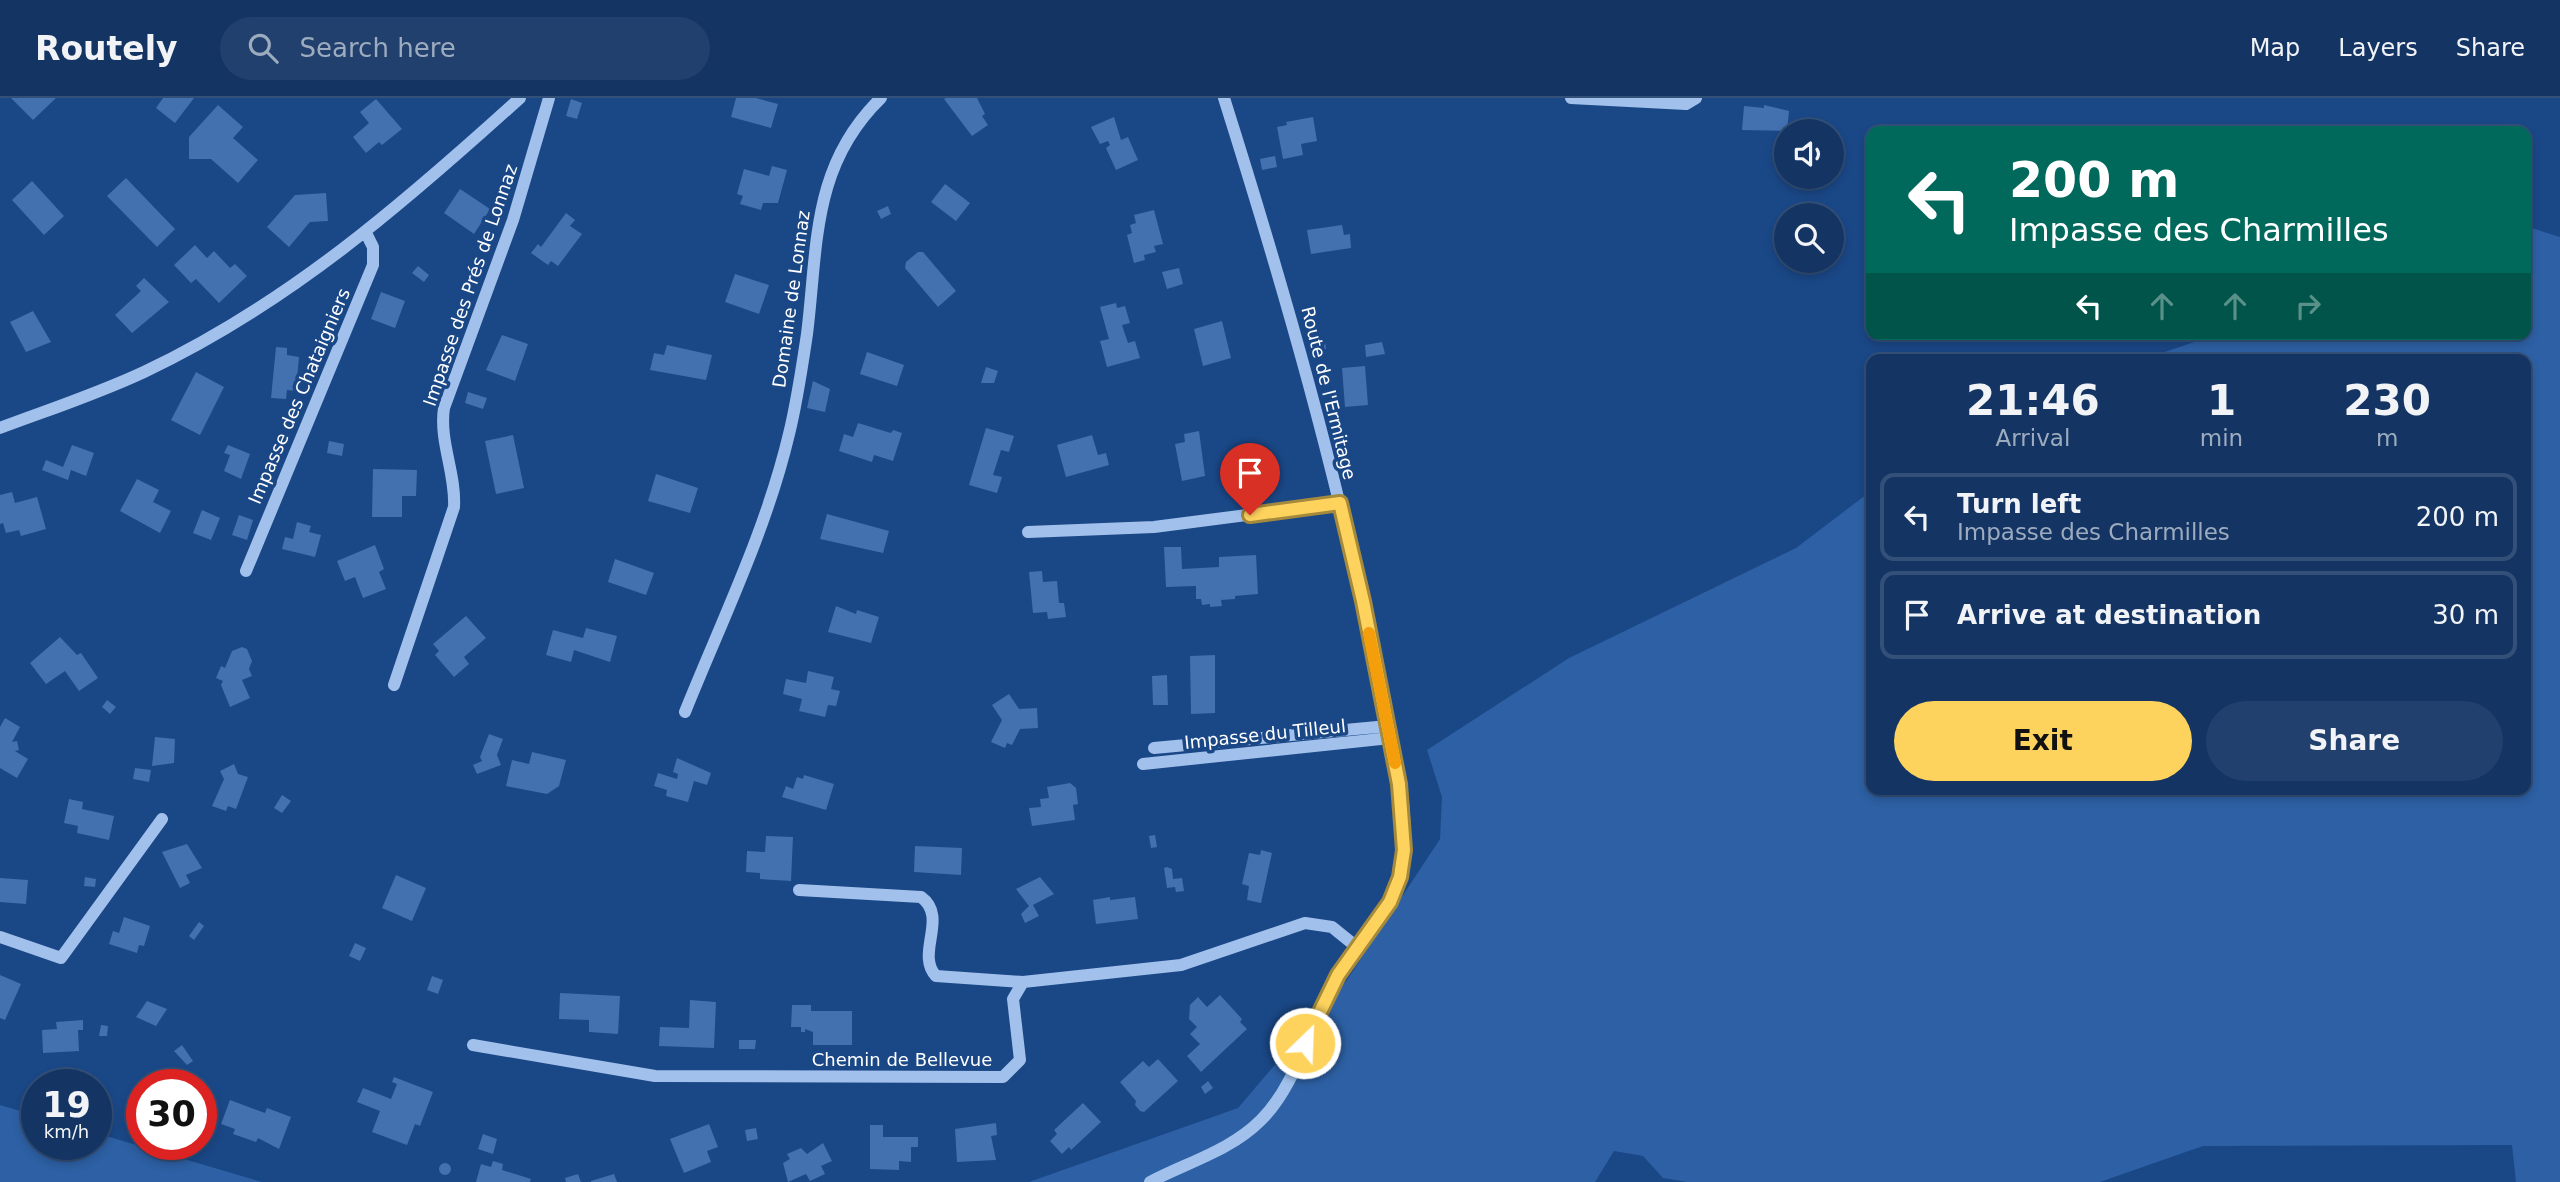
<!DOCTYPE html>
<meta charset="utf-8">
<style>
body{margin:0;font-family:"DejaVu Sans",sans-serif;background:#21406d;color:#f1f3f6;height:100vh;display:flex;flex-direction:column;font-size:26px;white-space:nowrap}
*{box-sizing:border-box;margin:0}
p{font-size:23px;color:#9dabbf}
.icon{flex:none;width:38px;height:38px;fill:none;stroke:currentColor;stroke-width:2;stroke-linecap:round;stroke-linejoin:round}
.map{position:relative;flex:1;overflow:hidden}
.drawer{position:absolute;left:1866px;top:256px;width:665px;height:441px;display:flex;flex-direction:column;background:#143564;border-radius:14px;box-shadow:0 4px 10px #0003,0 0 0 2px #335078}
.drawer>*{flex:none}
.guide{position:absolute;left:1866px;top:28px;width:665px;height:214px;border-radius:14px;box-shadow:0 4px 10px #0003,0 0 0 2px #335078;background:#00695c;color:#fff;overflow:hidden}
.controls{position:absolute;left:1774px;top:21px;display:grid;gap:14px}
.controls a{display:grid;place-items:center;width:70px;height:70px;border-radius:50%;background:#143564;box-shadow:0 4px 10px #0003,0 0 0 2px #335078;font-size:35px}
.speed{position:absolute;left:21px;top:971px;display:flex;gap:14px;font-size:35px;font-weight:700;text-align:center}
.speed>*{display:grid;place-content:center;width:91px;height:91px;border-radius:50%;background:#143564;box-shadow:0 4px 10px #0003,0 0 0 2px #335078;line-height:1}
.speed small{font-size:18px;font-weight:400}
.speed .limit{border:10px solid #d22;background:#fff;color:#111}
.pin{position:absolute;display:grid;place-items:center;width:60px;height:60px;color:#fff;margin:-72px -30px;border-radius:50% 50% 50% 0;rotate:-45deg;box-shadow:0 0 7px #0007}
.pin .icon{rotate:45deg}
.me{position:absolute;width:77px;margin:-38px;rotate:24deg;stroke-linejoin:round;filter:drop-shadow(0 0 5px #0008)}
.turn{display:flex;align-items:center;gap:24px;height:147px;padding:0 28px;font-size:32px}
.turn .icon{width:91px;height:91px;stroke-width:2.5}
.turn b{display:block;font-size:49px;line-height:60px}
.lanes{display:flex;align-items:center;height:66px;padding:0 28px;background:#0003;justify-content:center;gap:35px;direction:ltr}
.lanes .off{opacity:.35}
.eta{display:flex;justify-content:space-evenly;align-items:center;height:119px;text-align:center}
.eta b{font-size:42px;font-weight:600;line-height:49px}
.cta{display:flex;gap:14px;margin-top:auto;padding:14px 28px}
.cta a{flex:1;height:80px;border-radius:42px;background:#fed35d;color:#111;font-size:28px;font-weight:600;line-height:80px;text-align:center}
.cta a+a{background:#21406d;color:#f1f3f6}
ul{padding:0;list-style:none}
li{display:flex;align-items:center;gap:21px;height:88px;margin:0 14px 10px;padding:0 14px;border:4px solid #335078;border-radius:14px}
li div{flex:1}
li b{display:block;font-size:26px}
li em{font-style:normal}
header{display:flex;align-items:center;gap:42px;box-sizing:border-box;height:98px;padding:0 35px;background:#143564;border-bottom:2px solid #335078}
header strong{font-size:33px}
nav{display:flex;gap:38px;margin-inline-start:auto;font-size:24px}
.search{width:490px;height:63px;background:#21406d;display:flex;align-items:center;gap:18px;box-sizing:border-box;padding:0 24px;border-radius:38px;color:#9dabbf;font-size:26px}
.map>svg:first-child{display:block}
.green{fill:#2d60a4}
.building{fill:#4370af}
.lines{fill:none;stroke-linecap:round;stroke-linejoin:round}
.minor{stroke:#a1c1ec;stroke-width:12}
.route-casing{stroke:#a5893c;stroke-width:18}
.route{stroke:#fed35d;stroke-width:12}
.slow{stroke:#f59e0b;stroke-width:12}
.labels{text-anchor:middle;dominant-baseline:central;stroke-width:7;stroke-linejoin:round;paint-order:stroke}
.street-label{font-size:18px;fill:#fff;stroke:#1a4786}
</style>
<header>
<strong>Routely</strong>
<div class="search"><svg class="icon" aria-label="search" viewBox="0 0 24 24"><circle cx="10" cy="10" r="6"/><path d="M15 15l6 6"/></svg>Search here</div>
<nav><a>Map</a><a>Layers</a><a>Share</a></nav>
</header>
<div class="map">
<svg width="2560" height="1084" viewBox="0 0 2560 1084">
<rect width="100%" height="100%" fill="#1a4786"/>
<path class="green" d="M2525,128l35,11v945h-44l-4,-37 -309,1 -103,36h-413l-24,-4 -20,-22 -29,-5 -19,31h-566l209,-74 109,-128 93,-141 2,-42 -15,-47 142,-92 227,-110 75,-57v298h654v-430h-381l74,-25h307z
M0,1007l37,11v28h59v-11l166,49h-262z"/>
<path class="building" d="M11,0h45l-23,22z
M163,0h31l-19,25 -19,-15z
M736,0h20l22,6 -7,24 -40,-11z
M946,0h31l8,16 -3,2 6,9 -16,11 -28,-37z
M376,1l26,30 -20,16 -3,-3 -13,11 -13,-16 16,-14 -9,-11z
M571,1l11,4 -5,16 -11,-3z
M218,7l25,22 -10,11 25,22 -20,23 -27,-24h-22v-22z
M1764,7l25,6 -2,20 -45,-1 2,-24 20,2z
M1114,19l7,23 7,-3 10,23 -22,10 -10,-22 4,-3 -2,-4 -8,3 -9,-17z
M1313,19l4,24 -16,3 2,11 -20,4 -6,-32 10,-2 -1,-3z
M1275,58l2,11 -15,3 -2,-11z
M772,68l15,4 -9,33h-15l-2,7 -21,-6 3,-8 -6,-2 7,-25 25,7z
M126,80l49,51 -18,18 -50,-51z
M32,83l32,35 -20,19 -32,-35z
M945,86l25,19 -14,18 -25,-19z
M460,91l30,20 -16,25 -30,-21z
M326,95l2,28 -18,1 -21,25 -22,-20 28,-32z
M888,108l3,8 -10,5 -4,-8z
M1154,112l9,34 -9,2 2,6 -12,3 1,5 -11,3 -7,-28 5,-2 -2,-8 6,-2 -2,-8z
M566,115l9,7 -5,6 12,8 -24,32 -7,-5 -3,4 -17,-12 7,-9 3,3z
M1342,127l2,10 6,-1 1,14 -40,6 -4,-24z
M195,147l12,13 7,-7 16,17 5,-4 12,12 -28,27 -23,-24 -5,4 -17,-18z
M918,154h5l33,39 -18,16 -33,-39 1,-6z
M418,168l11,9 -5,7 -12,-9z
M1179,170l4,16 -16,5 -5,-17z
M735,176l34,11 -10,29 -34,-12z
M144,180l25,24 -37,31 -17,-18 26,-24 -5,-5z
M381,194l24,9 -10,27 -24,-9z
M1116,205l1,5 8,-2 5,17 -8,2 6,18 7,-2 5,17 -33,9 -7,-26 9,-2 -9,-32z
M33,213l18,31 -25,10 -16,-30z
M1222,223l9,37 -28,8 -9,-37z
M502,237l26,9 -13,37 -29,-11z
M1325,242l1,9 -10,1 -2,-9z
M1382,244l3,12 -19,3 -1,-12z
M667,247l45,10 -6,25 -56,-10 4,-17 10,2z
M276,249l11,1v7l12,2 -3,34 -9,-1 -1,9 -15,-1z
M867,254l37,13 -7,21 -37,-12z
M1365,268l3,39 -23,2 -3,-39z
M986,269l12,4 -4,12h-13z
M196,274l28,15 -24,48 -29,-15z
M813,283l17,8 -5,23 -18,-4z
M468,294l19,6 -4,11 -18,-6z
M858,325l33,10 2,-3 9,3 -9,28 -19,-6 -2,7 -33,-11 5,-17 9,3z
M986,330l28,8 -5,16 -8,-2 -8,25 9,2 -5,16 -28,-8z
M1199,333l6,45 -23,5 -7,-37 10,-2 -1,-8z
M513,337l11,53 -28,6 -11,-53z
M1092,337l6,20 8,-2 3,12 -43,12 -9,-32z
M329,343l15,3 -2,12 -15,-3z
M72,347l22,8 -8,23 -15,-6 -3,10 -26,-10 4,-10 17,7z
M228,347l22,9 -9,25 -17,-8 6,-16 -6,-2z
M373,371l44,1 -1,26h-14v21h-30z
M656,376l42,14 -8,25 -42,-12z
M137,381l22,11 -6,12 18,9 -11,22 -40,-22z
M12,394l3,11 22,-6 9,32 -25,7 -2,-6 -13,3 -3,-10 -3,1v-29z
M202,412l18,8 -9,22 -18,-7z
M827,416l62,17 -6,22 -63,-14z
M239,417l14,5 -6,20 -15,-5z
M297,424l14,4 -2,6 12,3 -6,22 -33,-8 3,-12 8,2z
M375,447l9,24 -5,3 7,17 -23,9 -8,-21 -10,4 -8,-20z
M1164,449h17l1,22 37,-2v-10l37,-2 2,39 -23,2v3l-14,1 1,6 -12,1v-3l-8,1 -1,-6h-5v-13l-30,1z
M615,461l39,14 -8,22 -38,-13z
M1042,473l1,11 14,-1 2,22h5l2,14 -18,2 -1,-7 -14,1 -4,-41z
M836,508l20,8 1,-4 22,7 -8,26 -43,-11z
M466,518l20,22 -22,19 5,7 -15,13 -19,-22 4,-4 -6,-7z
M586,530l31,8 -7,26 -36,-12 -3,12 -25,-7 7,-25 30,8z
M60,539l17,18 4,-2 17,25 -19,13 -14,-20 -19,13 -16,-21z
M242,549l5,2 5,12 -3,8 3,7 -10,4 8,18 -20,9 -9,-22 2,-4 -7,-3 5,-12 4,2 7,-17z
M1215,557v58l-24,1 -1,-58z
M808,573l26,6 -3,12 9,2 -4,15 -8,-1 -3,12 -26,-6 3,-12 -19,-5 3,-15 20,4z
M1167,577l1,30h-15l-1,-29z
M1009,596l10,15 18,-1 1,20 -18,1 -8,16 -5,-2 -2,5 -14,-6 11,-22 -10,-15z
M107,602l9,7 -6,7 -8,-7z
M5,620l15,9 -8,15 5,-1 2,9 -4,1 13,8 -11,19 -17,-10v-41z
M489,636l14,5 -6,16 4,10 -24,9 -4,-9 9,-4 -2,-4z
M155,639l20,2 -1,24 -22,3z
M532,654l34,8 -7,26 -12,8 -41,-8 6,-26 17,4z
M677,660l34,15 -4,12 -13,-4 -6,21 -22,-6 1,-6 -13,-4 4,-13 19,6 1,-5 -5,-2z
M234,666l4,10 10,3 -12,32 -8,-3 -2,5 -14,-5 12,-27 -4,-8z
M135,670l16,2 -2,12 -16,-3z
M804,677l30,9 -8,26 -44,-13 4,-11 7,3 4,-12 6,2z
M1070,685l6,5 2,16 -5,1 2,15 -43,6 -3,-18 12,-1 -1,-8 9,-1 -2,-11z
M282,697l9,6 -9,12 -8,-5z
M69,701l14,3 -1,7 32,7 -5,24 -32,-7 1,-7 -14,-3z
M1155,737l2,12 -6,1 -2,-12z
M766,738l27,1 -2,44 -31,-2v-6l-14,-1 1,-21 18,1z
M187,746l15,24 -16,7 4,8 -10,5 -18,-36z
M915,748l47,2 -1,27 -47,-3z
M1261,752l11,3 -11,50 -14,-3 2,-14 -7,-2 7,-31 11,2z
M1167,769l5,2 1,10 9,-1 2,13 -8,1 -1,-5 -8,1 -3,-20z
M396,777l30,13 -14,33 -30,-13z
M85,779l11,2 -1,8 -11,-1z
M1040,779l14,17 -21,11 6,11 -14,7 -4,-9 8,-8 -13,-17z
M0,780l28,2 -2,24 -26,-2z
M1110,799v3l25,-3 3,22 -42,5 -3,-24z
M124,819l26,9 -6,20 -5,-1 -2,8 -28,-9 4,-13 6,2z
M199,824l5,4 -10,14 -5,-4z
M355,845l11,5 -6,13 -11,-5z
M0,877l21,9 -16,36 -5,-2z
M432,878l11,4 -5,14 -11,-4z
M560,895l60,3 -2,38 -29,-2v-12l-30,-1z
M1220,897l22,24 -2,3 7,7 -46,43 -14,-16 13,-12 -10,-10 7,-7 -8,-8 1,-14 8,-8 9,10z
M690,902l26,2 -2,46 -55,-2 1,-19 29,1z
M147,903l20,8 -11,17 -20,-9z
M792,907h19v6h41v34h-39v-13l-8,-3v3h-4v-5h-10z
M83,922v10h-5l1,21 -36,2 -1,-23 15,-1 -1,-7z
M101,927l7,1 -1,10h-8z
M739,942h17l-1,9h-16z
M182,947l11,16 -6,4 -13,-14z
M1158,961l20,22 -34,31 -4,-1 -5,-6 1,-4 -16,-19 23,-21 6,6z
M394,979l39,15 -13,34 -5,-2 -8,21 -35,-13 8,-21 -23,-9 6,-14 28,11 6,-15 -5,-2z
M1208,983l5,7 -8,6 -4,-7z
M230,1002l35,13 2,-5 24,9 -12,32 -21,-11 -2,4 -23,-8 2,-5 -14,-5z
M1083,1005l18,19 -30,28 -2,-3 -7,7 -12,-13 7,-7 -3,-4z
M996,1025l1,12 -6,1 5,24 -39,2 -2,-33z
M709,1026l9,23 -11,4 4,11 -27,11 -14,-34z
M870,1027h13v12h35v10h-7v15l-12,-1v9l-29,-1z
M756,1030l2,11 -11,2 -2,-11z
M483,1036l14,5 -4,15 -15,-5z
M823,1045l9,18 -11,5 4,8 -15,7 -4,-7 -18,8 -5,-19 7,-4 -3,-5 14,-6 6,6z
M493,1063l10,3 -1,6 29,9 -1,3h-54l5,-18 10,3z
M439 1071a6 6 0 1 1 12 0a6 6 0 1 1-12 0Z
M578,1076l3,8h-15l-1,-4z
M614,1076l3,8h-26v-1z"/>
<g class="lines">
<path class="minor" d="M1571,0l115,6 10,-6
M0,330c48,-18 97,-34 144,-56 144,-68 259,-168 376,-274
M1028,434l126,-5 186,-24
M246,473l127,-306v-18l-7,-14
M394,587l60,-178c2,-34 -15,-65 -10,-99l69,-188 36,-122
M685,614c37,-92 81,-181 104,-278 8,-32 13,-67 18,-100 11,-88 4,-168 74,-236
M1154,650l234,-22
M1143,666l247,-26
M799,792l122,7c28,20 -6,57 15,79l87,6
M0,839l61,21 101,-139
M473,947l182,31 348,1 17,-17 -7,-61 10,-17 158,-17 124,-42 27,4 26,21
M1150,1084c38,-20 80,-31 111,-62 36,-36 46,-90 71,-134 23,-43 65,-74 71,-125 8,-62 -14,-127 -26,-187 -38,-195 -93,-386 -153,-576"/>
</g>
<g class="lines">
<defs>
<path id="route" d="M1250,417l90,-12 23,98 36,183 5,66 -4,27 -10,25 -52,73 -33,68"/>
</defs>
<use href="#route" class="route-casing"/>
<use href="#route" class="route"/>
<path class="slow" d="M1369,535l26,130"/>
</g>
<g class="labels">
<g class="street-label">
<text transform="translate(470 187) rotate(-71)">Impasse des Prés de Lonnaz</text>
<text transform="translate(791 201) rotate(-82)">Domaine de Lonnaz</text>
<text transform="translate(1329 295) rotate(76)">Route de l'Ermitage</text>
<text transform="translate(299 298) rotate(-67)">Impasse des Chataigniers</text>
<text transform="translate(1265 636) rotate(-6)">Impasse du Tilleul</text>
<text x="902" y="961">Chemin de Bellevue</text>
</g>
</g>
</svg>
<div class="controls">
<a><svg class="icon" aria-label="sound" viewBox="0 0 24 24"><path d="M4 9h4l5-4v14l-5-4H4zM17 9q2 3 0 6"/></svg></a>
<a><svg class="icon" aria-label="search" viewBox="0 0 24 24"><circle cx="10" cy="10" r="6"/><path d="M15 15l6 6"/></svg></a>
</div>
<div class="speed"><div>19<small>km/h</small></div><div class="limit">30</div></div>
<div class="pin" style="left:1250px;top:417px;background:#d93025"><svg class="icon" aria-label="arrive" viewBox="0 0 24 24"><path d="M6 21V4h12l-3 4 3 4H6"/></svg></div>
<svg class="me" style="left:1305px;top:945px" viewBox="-20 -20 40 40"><circle r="17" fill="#fed35d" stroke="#fff" stroke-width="3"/><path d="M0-11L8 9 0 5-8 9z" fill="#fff"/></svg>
<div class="guide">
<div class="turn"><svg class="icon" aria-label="left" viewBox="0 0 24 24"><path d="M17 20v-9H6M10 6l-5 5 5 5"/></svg><div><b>200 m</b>Impasse des Charmilles</div></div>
<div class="lanes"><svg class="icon" aria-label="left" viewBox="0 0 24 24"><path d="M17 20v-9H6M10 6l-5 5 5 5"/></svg><svg class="icon off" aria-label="ahead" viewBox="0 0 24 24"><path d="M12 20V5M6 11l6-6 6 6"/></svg><svg class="icon off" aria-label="ahead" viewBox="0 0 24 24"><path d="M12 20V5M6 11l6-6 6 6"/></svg><svg class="icon off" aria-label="right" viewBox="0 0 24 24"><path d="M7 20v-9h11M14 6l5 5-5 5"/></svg></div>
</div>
<section class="drawer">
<div class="eta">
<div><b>21:46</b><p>Arrival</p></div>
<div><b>1</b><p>min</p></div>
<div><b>230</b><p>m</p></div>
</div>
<ul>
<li><svg class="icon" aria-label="left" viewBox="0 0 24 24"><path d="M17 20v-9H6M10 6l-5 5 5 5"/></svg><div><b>Turn left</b><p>Impasse des Charmilles</p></div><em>200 m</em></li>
<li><svg class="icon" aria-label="arrive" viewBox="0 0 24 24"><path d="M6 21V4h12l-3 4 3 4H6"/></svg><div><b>Arrive at destination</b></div><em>30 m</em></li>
</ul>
<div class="cta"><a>Exit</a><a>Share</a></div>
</section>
</div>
